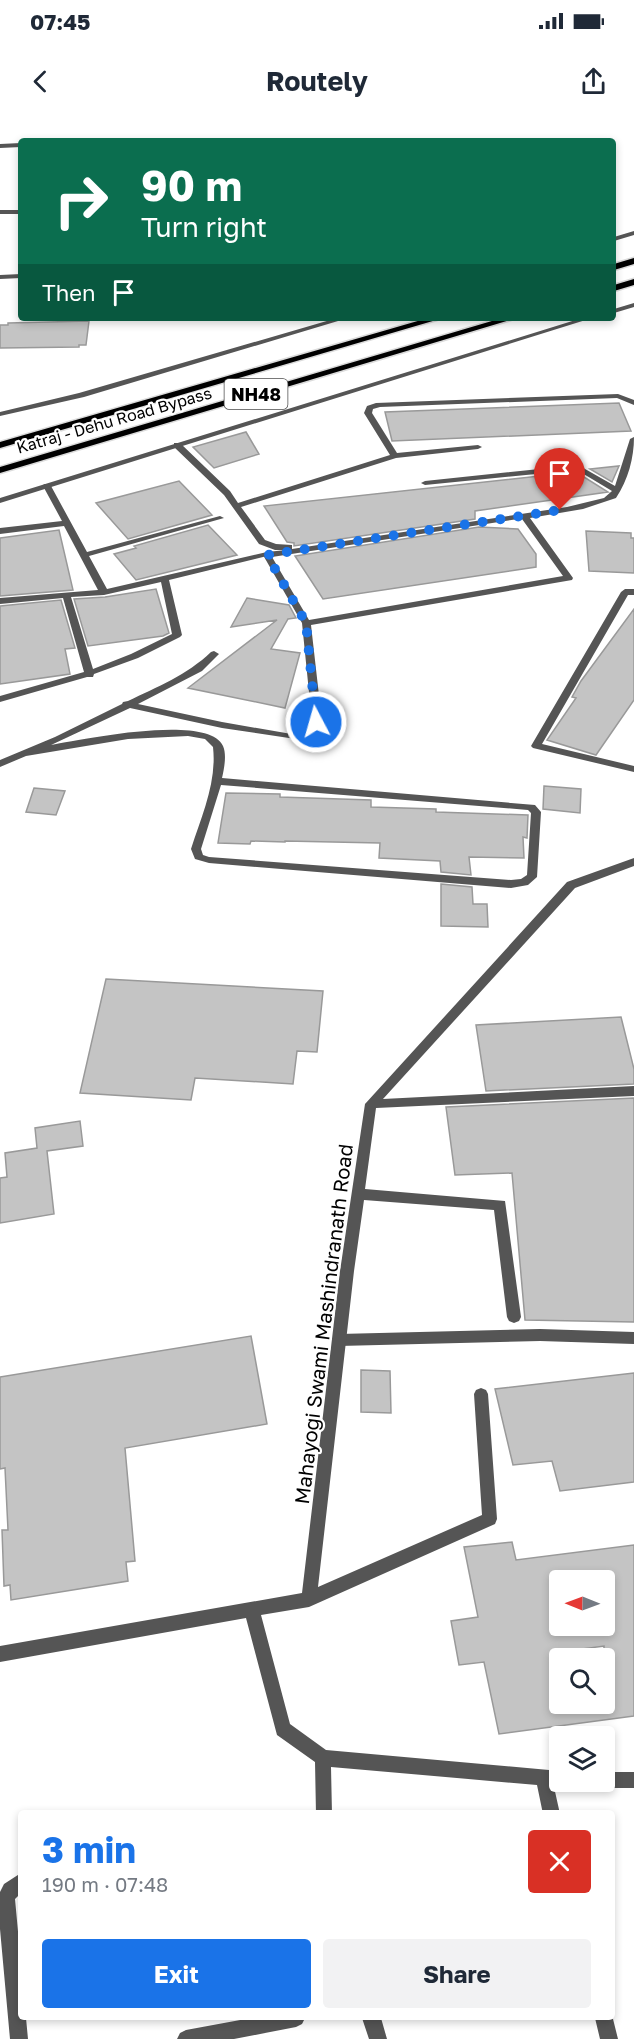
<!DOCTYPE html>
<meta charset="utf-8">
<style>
body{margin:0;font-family:"Golos Text",sans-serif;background:#f2f2f3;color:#1f2937;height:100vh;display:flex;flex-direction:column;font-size:22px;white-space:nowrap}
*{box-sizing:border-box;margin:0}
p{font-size:20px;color:#747a83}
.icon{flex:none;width:33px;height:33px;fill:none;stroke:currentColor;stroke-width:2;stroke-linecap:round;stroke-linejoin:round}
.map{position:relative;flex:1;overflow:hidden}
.details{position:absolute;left:18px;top:1690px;width:597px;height:210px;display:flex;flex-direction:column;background:#fff;border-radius:6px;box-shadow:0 3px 9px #0003}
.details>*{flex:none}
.banner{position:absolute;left:18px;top:18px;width:598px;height:183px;border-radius:6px;box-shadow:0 3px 9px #0003;background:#0b6e4f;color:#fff;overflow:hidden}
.needle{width:39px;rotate:271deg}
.controls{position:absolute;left:549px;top:1450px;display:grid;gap:12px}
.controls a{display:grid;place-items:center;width:66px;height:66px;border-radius:6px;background:#fff;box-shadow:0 3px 9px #0003;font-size:30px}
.pin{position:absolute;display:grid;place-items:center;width:51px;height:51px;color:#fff;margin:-62px -26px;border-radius:50% 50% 50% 0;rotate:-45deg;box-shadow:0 0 6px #0007}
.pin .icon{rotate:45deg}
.me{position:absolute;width:66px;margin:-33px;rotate:354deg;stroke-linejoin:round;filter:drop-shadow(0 0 4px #0008)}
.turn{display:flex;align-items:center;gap:21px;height:126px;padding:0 24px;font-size:27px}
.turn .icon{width:78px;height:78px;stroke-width:2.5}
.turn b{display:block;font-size:42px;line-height:51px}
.then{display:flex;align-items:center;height:57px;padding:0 24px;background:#0003;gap:12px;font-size:22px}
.round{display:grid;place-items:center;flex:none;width:63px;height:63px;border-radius:6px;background:#f2f2f3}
.overview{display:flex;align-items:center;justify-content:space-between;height:102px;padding:0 24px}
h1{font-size:36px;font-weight:700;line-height:45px;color:#1a73e8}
.action{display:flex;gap:12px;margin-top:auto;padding:12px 24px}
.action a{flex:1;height:69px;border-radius:6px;background:#1a73e8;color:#fff;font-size:24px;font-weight:700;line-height:69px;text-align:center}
.action a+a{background:#f2f2f3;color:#1f2937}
.status{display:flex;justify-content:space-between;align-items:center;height:42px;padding:0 30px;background:#fff;direction:ltr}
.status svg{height:16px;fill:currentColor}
header{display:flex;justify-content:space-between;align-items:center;height:78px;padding:0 24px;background:#fff;font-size:27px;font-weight:700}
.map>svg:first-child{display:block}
.building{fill:#c4c4c4;stroke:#999;stroke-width:1.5;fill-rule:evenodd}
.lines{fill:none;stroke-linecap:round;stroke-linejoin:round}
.trunk-casing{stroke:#dbdbdb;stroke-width:3}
.service{fill:#555;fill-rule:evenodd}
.minor{fill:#555;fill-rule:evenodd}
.tertiary{fill:#555;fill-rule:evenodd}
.trunk{fill:#000;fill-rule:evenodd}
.route{stroke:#1a73e8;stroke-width:10;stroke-dasharray:0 18}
.labels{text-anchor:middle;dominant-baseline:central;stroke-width:4.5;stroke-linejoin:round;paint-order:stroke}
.far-street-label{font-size:16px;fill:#000;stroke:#fff}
.shield{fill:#fff;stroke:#4c4c4c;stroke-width:1.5}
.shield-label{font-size:18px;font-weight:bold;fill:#000}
.street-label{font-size:20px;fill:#000;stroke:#fff}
</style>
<div class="status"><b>07:45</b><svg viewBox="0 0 49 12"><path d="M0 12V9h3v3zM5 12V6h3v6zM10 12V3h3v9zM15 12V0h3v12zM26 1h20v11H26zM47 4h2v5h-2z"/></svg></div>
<header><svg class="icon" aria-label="back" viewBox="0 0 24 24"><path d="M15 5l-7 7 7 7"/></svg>Routely<svg class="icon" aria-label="share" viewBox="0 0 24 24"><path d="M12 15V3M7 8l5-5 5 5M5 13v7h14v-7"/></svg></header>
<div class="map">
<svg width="634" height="1919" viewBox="0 0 634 1919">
<rect width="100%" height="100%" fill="#fff"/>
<path class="building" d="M89,201l-3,24h-7v2l-79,1v-23h8v-2z
M619,283l12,28 -239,10 -7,-29z
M246,312l13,22 -45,14 -21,-21z
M619,346l-7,16 -22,-13z
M576,352l32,20 -133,19v8l-181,27v-3l-7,-1 -23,-36z
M179,361l33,34 -84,24 -32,-36z
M208,405l29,30 -101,25 -22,-26 22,-6 -2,-2z
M479,407l39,2 18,25v13l-213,32 -28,-43z
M59,410l14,60 -73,6v-58z
M586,411l45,2v5h3v35l-45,-2z
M156,469l13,44 -6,3 -75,10 -14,-47 31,-2z
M247,478l42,7 7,13 -8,1 -17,30 29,4 -15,55 -97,-20 89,-68 -46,7z
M61,480l14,48 -10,1 5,25 -70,10v-78z
M634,489v91l-38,55 -49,-15 29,-42 -4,-1 9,-16z
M544,666l37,3 -1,24 -37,-4z
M34,668l31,3 -9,24 -30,-3z
M226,673l54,1v3l91,3v7l65,2v3l92,3 -1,23 -4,-1 1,21 -55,-1 2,18 -30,-3 -1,-11 -61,-3 1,-15 -95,-2v1l-34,-1 -1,3 -32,-1z
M441,764l31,3 1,17h14l1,23 -47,-1z
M106,859l217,12 -6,61 -20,-1 -4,33 -98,-6 -4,22 -111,-7z
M621,897l13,52v15l-148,7 -10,-66z
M634,978v224l-109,-2 -13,-147 -57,2 -9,-68z
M80,1001l3,25 -36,5 7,63 -54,9v-45l7,-1 -2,-24 32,-5 -2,-20z
M251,1216l16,88 -142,24 10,113 -9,1 2,19 -117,19 -1,-15 -6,1 -2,-56h6l-3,-62 -5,1v-92z
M361,1250l29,1 1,42 -30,-1z
M634,1253v109l-74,9 -8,-30 -39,4 -18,-76z
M512,1422l4,18 118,-15v171l-135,18 -15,-72 -25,3 -8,-44 27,-4 -14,-70zM560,1461h44v45h-44zM604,1526v58h-44v-52z"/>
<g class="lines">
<defs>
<path id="trunk" d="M634,138v6l-20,6v-6z
M634,159v6l-20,6v-6z
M428,198h15l-443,130v-6z
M502,198h15l-517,155v-6z"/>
</defs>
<use href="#trunk" class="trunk-casing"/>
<path class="service" d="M21,23v4l-21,1v-4z
M0,90h21v4h-21z
M21,154v4l-21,1v-4z
M44,364l7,2 36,66 133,-36 4,2 -135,38 18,33 160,-37 4,3 -102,25 13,55 -2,2 -42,21 -44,16 -1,3h-6l-87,25v-6l84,-24 -21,-74 -63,6v-6l98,-8 -34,-64 -64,8v-6l62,-7 -19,-35zM161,462l11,52 -41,20 -38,15 -22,-72 33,-2z
M625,469h9v6h-6l-86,149 92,22v6l-101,-24 -2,-2 90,-154z
M540,1209l94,3v12l-94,-3 -201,5 -5,-2 -2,-4 2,-4 5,-2z"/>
<path class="minor" d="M618,274l16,6v5l-17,-7 -237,9 -7,2 -1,4 25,40 81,-8 4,2 -4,2 -82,9 -155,49 24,33 11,4 16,1v4l275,-42 37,-9 8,-7 -35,-21 -152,15 -4,-2 4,-2 153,-16 37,21 15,-47 4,-2c0,21 -6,43 -18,61l-33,11 -53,9 43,60 -1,2 -261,45 11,97 -13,19 -87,-13 -92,-20 -79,37c30,-5 157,-32 172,1 4,9 1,23 -1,32l313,27 6,7 -4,65 -9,8 -17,3 -302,-25 -14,-4 -4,-10c11,-34 26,-67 22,-102l-8,-8 -17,-3 -60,3 -102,17 -26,11v-7l55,-23 67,-33 1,-2 5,-1c29,-14 59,-26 83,-49l3,-1 5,3 -17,17 -64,33 84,18 81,14 9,-14 -10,-99 -39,-68 4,-3 19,-2h-11l-16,-6 -35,-49 -50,-48v-4h6l50,48 8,12 152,-48 -26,-42 3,-7 9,-3zM518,399h4l41,57 -254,44 -37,-63zM221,665l307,25 3,3 -4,62 -6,4 -10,1 -302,-23 -6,-2 -2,-6z
M634,738v8l-59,22 -192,211 251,-13v10l-258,12 -11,81 140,12 16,116 -2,4 -5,2 -5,-2 -2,-4 -13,-107 -130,-10 -10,71 -36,316 164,-72 -8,-121 2,-4 5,-2 5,2 2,4 9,125 -2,5 -186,83 -48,8 29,109 36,26 234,21v11h7l-1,3 -12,2 6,27h-17l-6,-29 -206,-18 1,47h-16l-1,-52 -38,-27 -31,-117 -246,44v-16l302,-53 38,-322 25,-167 202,-222z
M604,1652h30v16h-30l-6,-2 -1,-4h7z
M21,1753v20l-6,6 6,65v54h5l2,21h-18l-10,-110v-37l4,-8z
M612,1895l6,24h-18l-5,-21h17z
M251,1898h54l-3,6 -6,3 -62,12h-57l3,-6 6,-3z
M362,1898h19l6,21h-18z"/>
<path class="tertiary" d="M634,111v4l-20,6v-4z
M634,183v4l-20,6v-4z
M337,198h11l-264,79 -84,19v-4l79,-19z
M582,198h10l-592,185v-5z"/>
<use href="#trunk" class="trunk"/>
</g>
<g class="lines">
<path class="route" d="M316,602l-10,-99 -39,-68 293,-45"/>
</g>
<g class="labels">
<g class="far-street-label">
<text transform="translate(114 300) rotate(-16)">Katraj - Dehu Road Bypass</text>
</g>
<rect class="shield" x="224.5" y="259" width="63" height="30" rx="4.5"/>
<g class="shield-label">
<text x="256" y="274">NH48</text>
</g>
<g class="street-label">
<text transform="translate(323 1204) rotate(-83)">Mahayogi Swami Mashindranath Road</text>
</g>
</g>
</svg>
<div class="controls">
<a><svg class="needle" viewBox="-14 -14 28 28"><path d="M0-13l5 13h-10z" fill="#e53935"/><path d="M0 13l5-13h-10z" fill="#747a83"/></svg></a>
<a><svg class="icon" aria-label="search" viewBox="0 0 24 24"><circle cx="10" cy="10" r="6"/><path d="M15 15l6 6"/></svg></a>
<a><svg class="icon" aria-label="layers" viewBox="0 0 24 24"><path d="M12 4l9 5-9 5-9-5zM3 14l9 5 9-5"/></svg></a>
</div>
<div class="pin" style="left:560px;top:390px;background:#d93025"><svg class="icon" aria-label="arrive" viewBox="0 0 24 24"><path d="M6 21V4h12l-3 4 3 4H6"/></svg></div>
<svg class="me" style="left:316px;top:602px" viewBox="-20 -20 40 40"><circle r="17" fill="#1a73e8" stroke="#fff" stroke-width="3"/><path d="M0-11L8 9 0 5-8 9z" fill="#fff"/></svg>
<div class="banner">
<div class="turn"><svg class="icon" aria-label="right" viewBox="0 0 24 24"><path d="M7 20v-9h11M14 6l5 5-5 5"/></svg><div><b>90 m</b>Turn right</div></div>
<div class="then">Then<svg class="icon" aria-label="arrive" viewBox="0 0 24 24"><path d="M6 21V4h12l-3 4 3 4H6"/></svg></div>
</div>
<section class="details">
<div class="overview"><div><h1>3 min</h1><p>190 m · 07:48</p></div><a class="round" style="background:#d93025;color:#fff"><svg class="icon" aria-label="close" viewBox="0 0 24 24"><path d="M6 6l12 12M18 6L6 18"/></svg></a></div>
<div class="action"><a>Exit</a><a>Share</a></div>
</section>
</div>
